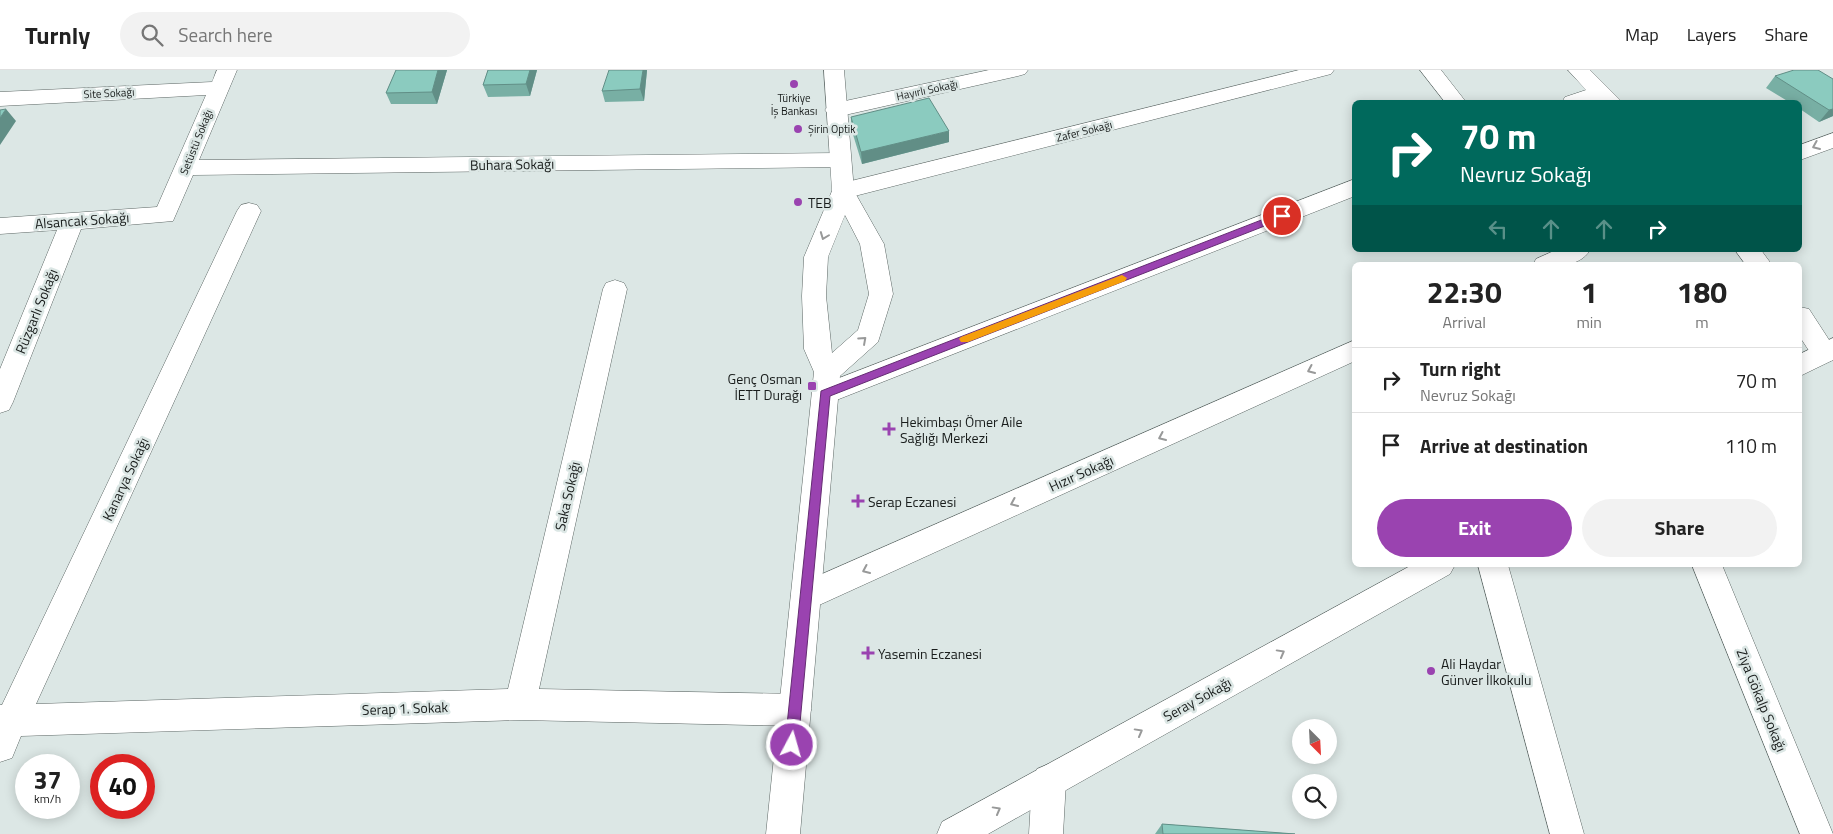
<!DOCTYPE html>
<meta charset="utf-8">
<style>
body{margin:0;font-family:"Titillium Web",sans-serif;background:#f2f2f2;color:#222;height:100vh;display:flex;flex-direction:column;font-size:19px;white-space:nowrap}
*{box-sizing:border-box;margin:0}
p{font-size:16px;color:#767676}
.icon{flex:none;width:28px;height:28px;fill:none;stroke:currentColor;stroke-width:2;stroke-linecap:round;stroke-linejoin:round}
.map{position:relative;flex:1;overflow:hidden}
.drawer{position:absolute;left:1352px;top:192px;width:450px;height:305px;display:flex;flex-direction:column;background:#fff;border-radius:8px;box-shadow:0 2px 12px #0003}
.drawer>*{flex:none}
.top-card{position:absolute;left:1352px;top:30px;width:450px;height:152px;border-radius:8px;box-shadow:0 2px 12px #0003;background:#00695c;color:#fff;overflow:hidden}
.needle{width:32px;rotate:156deg}
.controls{position:absolute;left:1292px;top:649px;display:grid;gap:10px}
.controls a{display:grid;place-items:center;width:45px;height:45px;border-radius:50%;background:#fff;box-shadow:0 2px 12px #0003;font-size:25px}
.speed{position:absolute;left:15px;top:684px;display:flex;gap:10px;font-size:25px;font-weight:700;text-align:center}
.speed>*{display:grid;place-content:center;width:65px;height:65px;border-radius:50%;background:#fff;box-shadow:0 2px 12px #0003;line-height:1}
.speed small{font-size:12px;font-weight:400}
.speed .limit{border:8px solid #d22;background:#fff;color:#111}
.pin{position:absolute;display:grid;place-items:center;width:42px;height:42px;color:#fff;margin:-21px;border:2px solid #fff;border-radius:50%;box-shadow:0 1px 5px #0007}
.me{position:absolute;width:55px;margin:-28px;rotate:6deg;stroke-linejoin:round;filter:drop-shadow(0 0 4px #0008)}
.turn{display:flex;align-items:center;gap:18px;height:105px;padding:0 25px;font-size:22px}
.turn .icon{width:65px;height:65px;stroke-width:2.5}
.turn b{display:block;font-size:35px;line-height:42px}
.lanes{display:flex;align-items:center;height:48px;padding:0 25px;background:#0003;justify-content:center;gap:25px;direction:ltr}
.lanes .off{opacity:.35}
.eta{display:flex;justify-content:space-evenly;align-items:center;height:85px;text-align:center}
.eta b{font-size:30px;font-weight:700;line-height:35px}
.button{display:flex;gap:10px;margin-top:auto;padding:10px 25px}
.button a{flex:1;height:58px;border-radius:30px;background:#9a43b0;color:#fff;font-size:20px;font-weight:700;line-height:58px;text-align:center}
.button a+a{background:#f2f2f2;color:#222}
ul{padding:0;list-style:none}
li{display:flex;align-items:center;gap:15px;height:65px;padding:0 25px;border-top:1px solid #e0e0e0}
li div{flex:1}
li b{display:block;font-size:19px}
li em{font-style:normal}
header{display:flex;align-items:center;gap:30px;box-sizing:border-box;height:70px;padding:0 25px;background:#fff;border-bottom:1px solid #e0e0e0}
header strong{font-size:24px}
nav{display:flex;gap:28px;margin-inline-start:auto;font-size:18px}
.search{width:350px;height:45px;background:#f2f2f2;display:flex;align-items:center;gap:12px;box-sizing:border-box;padding:0 18px;border-radius:28px;color:#767676;font-size:19px}
.map>svg:first-child{display:block}
.lines{fill:none;stroke-linecap:round;stroke-linejoin:round}
.street-casing{stroke:#5d6765;stroke-width:1}
.secondary-casing{stroke:#5d6765;stroke-width:1}
.street{fill:#fff;fill-rule:evenodd}
.secondary{fill:#fff;fill-rule:evenodd}
.wall{fill:#78afa4}
.shaded-wall{fill:#618e86}
.building{fill:#8bcbbf;stroke:#618e86}
.oneway{stroke:#989999}
.route{fill:#9a43b0;stroke:#642c72}
.slow{fill:#f59e0b}
.poi-dot{fill:#9a43b0;stroke:#dce7e5;stroke-width:2}
.labels{text-anchor:middle;dominant-baseline:central;stroke-width:5;stroke-linejoin:round;paint-order:stroke}
.far-street-label{font-size:11px;fill:#191d1c;stroke:#dce7e5}
.far-poi-label{font-size:11px;fill:#191d1c;stroke:#dce7e5}
.street-label{font-size:14px;fill:#191d1c;stroke:#dce7e5}
.poi-label{font-size:14px;fill:#191d1c;stroke:#dce7e5;text-anchor:start}
</style>
<header>
<strong>Turnly</strong>
<div class="search"><svg class="icon" aria-label="search" viewBox="0 0 24 24"><circle cx="10" cy="10" r="6"/><path d="M15 15l6 6"/></svg>Search here</div>
<nav><a>Map</a><a>Layers</a><a>Share</a></nav>
</header>
<div class="map">
<svg width="1833" height="764" viewBox="0 0 1833 764">
<rect width="100%" height="100%" fill="#dce7e5"/>
<g class="lines">
<defs>
<path id="street" d="M217,0h20l-38,90 640,-7 8,2 3,5 -3,5 -8,2 -646,8 -20,46 -92,8 -68,173 -4,8 -9,3v-44l57,-139 -57,4v-16l157,-11 49,-112 -206,11v-14l212,-10z
M989,0h39l-3,4 -7,2 -182,41 -7,-2 -4,-5 4,-5 7,-2z
M1299,0h35l-3,4 -488,125 -8,-3 -3,-5 3,-5 8,-3z
M1420,0h21l25,32h-21z
M1568,0h22l32,32h-23l-2,-2 -6,2h-29l3,-5 21,-7z
M1833,63v15l-33,12v-15z
M1355,109v17l-521,205 -9,4 -9,-4 -4,-7 4,-7z
M249,133l8,2 4,6 -225,493 472,-15 95,-400 3,-6 9,-3 9,3 3,6 -88,400 256,5 11,5 5,11 -5,11 -11,5 -275,-6 -499,16 -9,22 -12,4v-57h2l235,-494 4,-6z
M1556,180h34c-11,19 -38,15 -57,15l3,-6z
M1735,180h26l11,15h-26z
M1800,237l9,2 24,37v14l-9,3 -9,-3 -15,-23z
M1355,270v21l-538,245 -11,4 -11,-4 -4,-10 4,-10z
M1478,495h30l76,269h-34z
M1692,495h30l111,269h-33z
M1049,694l12,5 5,12 -3,53h-34l3,-53 5,-12z"/>
<path id="secondary" d="M824,0h20l10,121 30,53 9,50 -15,48 -38,34 -40,458h-34l48,-462 -10,-23 -2,-53 2,-39 28,-66zM845,145l15,29 9,50 -11,36 -26,23 -6,-57 2,-39z
M1833,268v22l-33,16v-22z
M1412,495h43l-5,9 -462,260h-51l5,-12z"/>
</defs>
<use href="#street" class="street-casing"/>
<use href="#secondary" class="secondary-casing"/>
<use href="#street" class="street"/>
<use href="#secondary" class="secondary"/>
</g>
<path class="wall" d="M396,0h51l-10,34h-46l-5,-11z
M488,0h49l-7,26 -42,1 -5,-12z
M647,0l-3,31 -39,1 -3,-11z
M1775,6l58,3v37l-14,6 -19,-13v-7h-11l-23,-14z
M851,47l98,25 -87,22 -11,-36z
M1162,754l133,10h-140z"/>
<path class="shaded-wall" d="M438,0h9l-10,34 -5,-12z
M530,0h7l-7,26 -4,-12z
M643,0h4l-3,31 -4,-12z
M6,39l10,12 -16,24v-27z
M1833,39v7l-14,6 10,-12z
M949,61v11l-87,22 -1,-12z"/>
<path class="building" d="M396,0h42l-6,22 -46,1z
M488,0h42l-4,14 -43,1z
M609,0h34l-3,19 -38,2z
M1794,0h24l15,9v30l-4,1 -54,-34z
M929,28l20,33 -88,21 -10,-35z
M6,39l-6,9v-8z
M1162,754l133,10h-132z"/>
<defs><path id="oneway-chevron" d="M-2-3.5L2.5 0L-2 3.5" fill="none" stroke-width="1.6" stroke-linecap="round" stroke-linejoin="round" transform="scale(1.25)"/></defs>
<g class="oneway">
<use href="#oneway-chevron" transform="translate(1816 76) rotate(157)"/>
<use href="#oneway-chevron" transform="translate(824 166) rotate(111)"/>
<use href="#oneway-chevron" transform="translate(863 270) rotate(-42)"/>
<use href="#oneway-chevron" transform="translate(1311 300) rotate(156)"/>
<use href="#oneway-chevron" transform="translate(1162 367) rotate(156)"/>
<use href="#oneway-chevron" transform="translate(1014 433) rotate(156)"/>
<use href="#oneway-chevron" transform="translate(866 500) rotate(156)"/>
<use href="#oneway-chevron" transform="translate(1281 583) rotate(-29)"/>
<use href="#oneway-chevron" transform="translate(1139 662) rotate(-29)"/>
<use href="#oneway-chevron" transform="translate(997 740) rotate(-29)"/>
</g>
<path class="route" d="M1282,142l3,1v5l-455,178 -32,349 -2,5 -4,2 -5,-2 -2,-5 36,-354z"/>
<path class="slow" d="M1122,205l5,3 -2,3 -157,61h-7l-2,-3 2,-2z"/>
<g class="poi-dot">
<circle cx="794" cy="14" r="5"/>
<circle cx="798" cy="59" r="5"/>
<circle cx="798" cy="132" r="5"/>
<rect x="807" y="311" width="10" height="10" rx="2.5"/>
<path d="M886.5 351.5h5v5h5v5h-5v5h-5v-5h-5v-5h5z"/>
<path d="M855.5 423.5h5v5h5v5h-5v5h-5v-5h-5v-5h5z"/>
<path d="M865.5 575.5h5v5h5v5h-5v5h-5v-5h-5v-5h5z"/>
<circle cx="1431" cy="601" r="5"/>
</g>
<g class="labels">
<g class="far-street-label">
<text transform="translate(927 20) rotate(-12)">Hayırlı Sokağı</text>
<text transform="translate(109 23) rotate(-3)">Site Sokağı</text>
<text transform="translate(1084 61) rotate(-14)">Zafer Sokağı</text>
<text transform="translate(196 72) rotate(-68)">Setüstü Sokağı</text>
</g>
<g class="far-poi-label">
<text x="794" y="28">Türkiye<tspan x="794" dy="13">İş Bankası</tspan></text>
<text x="808" y="59" text-anchor="start">Şirin Optik</text>
</g>
<g class="street-label">
<text transform="translate(512 94) rotate(-1)">Buhara Sokağı</text>
<text transform="translate(82 150) rotate(-4)">Alsancak Sokağı</text>
<text transform="translate(36 241) rotate(-68)">Rüzgarlı Sokağı</text>
<text transform="translate(1081 403) rotate(-24)">Hızır Sokağı</text>
<text transform="translate(125 409) rotate(-65)">Kanarya Sokağı</text>
<text transform="translate(567 426) rotate(-77)">Saka Sokağı</text>
<text transform="translate(1197 629) rotate(-29)">Seray Sokağı</text>
<text transform="translate(1762 630) rotate(68)">Ziya Gökalp Sokağı</text>
<text transform="translate(405 638) rotate(-2)">Serap 1. Sokak</text>
</g>
<g class="poi-label">
<text x="808" y="132">TEB</text>
<text x="802" y="308" text-anchor="end">Genç Osman<tspan x="802" dy="16">İETT Durağı</tspan></text>
<text x="900" y="351">Hekimbaşı Ömer Aile<tspan x="900" dy="16">Sağlığı Merkezi</tspan></text>
<text x="868" y="431">Serap Eczanesi</text>
<text x="878" y="583">Yasemin Eczanesi</text>
<text x="1441" y="593">Ali Haydar<tspan x="1441" dy="16">Günver İlkokulu</tspan></text>
</g>
</g>
</svg>
<div class="controls">
<a><svg class="needle" viewBox="-14 -14 28 28"><path d="M0-13l5 13h-10z" fill="#e53935"/><path d="M0 13l5-13h-10z" fill="#767676"/></svg></a>
<a><svg class="icon" aria-label="search" viewBox="0 0 24 24"><circle cx="10" cy="10" r="6"/><path d="M15 15l6 6"/></svg></a>
</div>
<div class="speed"><div>37<small>km/h</small></div><div class="limit">40</div></div>
<div class="pin" style="left:1282px;top:146px;background:#d93025"><svg class="icon" aria-label="arrive" viewBox="0 0 24 24"><path d="M6 21V4h12l-3 4 3 4H6"/></svg></div>
<svg class="me" style="left:792px;top:675px" viewBox="-20 -20 40 40"><circle r="17" fill="#9a43b0" stroke="#fff" stroke-width="3"/><path d="M0-11L8 9 0 5-8 9z" fill="#fff"/></svg>
<div class="top-card">
<div class="turn"><svg class="icon" aria-label="right" viewBox="0 0 24 24"><path d="M7 20v-9h11M14 6l5 5-5 5"/></svg><div><b>70 m</b>Nevruz Sokağı</div></div>
<div class="lanes"><svg class="icon off" aria-label="left" viewBox="0 0 24 24"><path d="M17 20v-9H6M10 6l-5 5 5 5"/></svg><svg class="icon off" aria-label="ahead" viewBox="0 0 24 24"><path d="M12 20V5M6 11l6-6 6 6"/></svg><svg class="icon off" aria-label="ahead" viewBox="0 0 24 24"><path d="M12 20V5M6 11l6-6 6 6"/></svg><svg class="icon" aria-label="right" viewBox="0 0 24 24"><path d="M7 20v-9h11M14 6l5 5-5 5"/></svg></div>
</div>
<section class="drawer">
<div class="eta">
<div><b>22:30</b><p>Arrival</p></div>
<div><b>1</b><p>min</p></div>
<div><b>180</b><p>m</p></div>
</div>
<ul>
<li><svg class="icon" aria-label="right" viewBox="0 0 24 24"><path d="M7 20v-9h11M14 6l5 5-5 5"/></svg><div><b>Turn right</b><p>Nevruz Sokağı</p></div><em>70 m</em></li>
<li><svg class="icon" aria-label="arrive" viewBox="0 0 24 24"><path d="M6 21V4h12l-3 4 3 4H6"/></svg><div><b>Arrive at destination</b></div><em>110 m</em></li>
</ul>
<div class="button"><a>Exit</a><a>Share</a></div>
</section>
</div>
